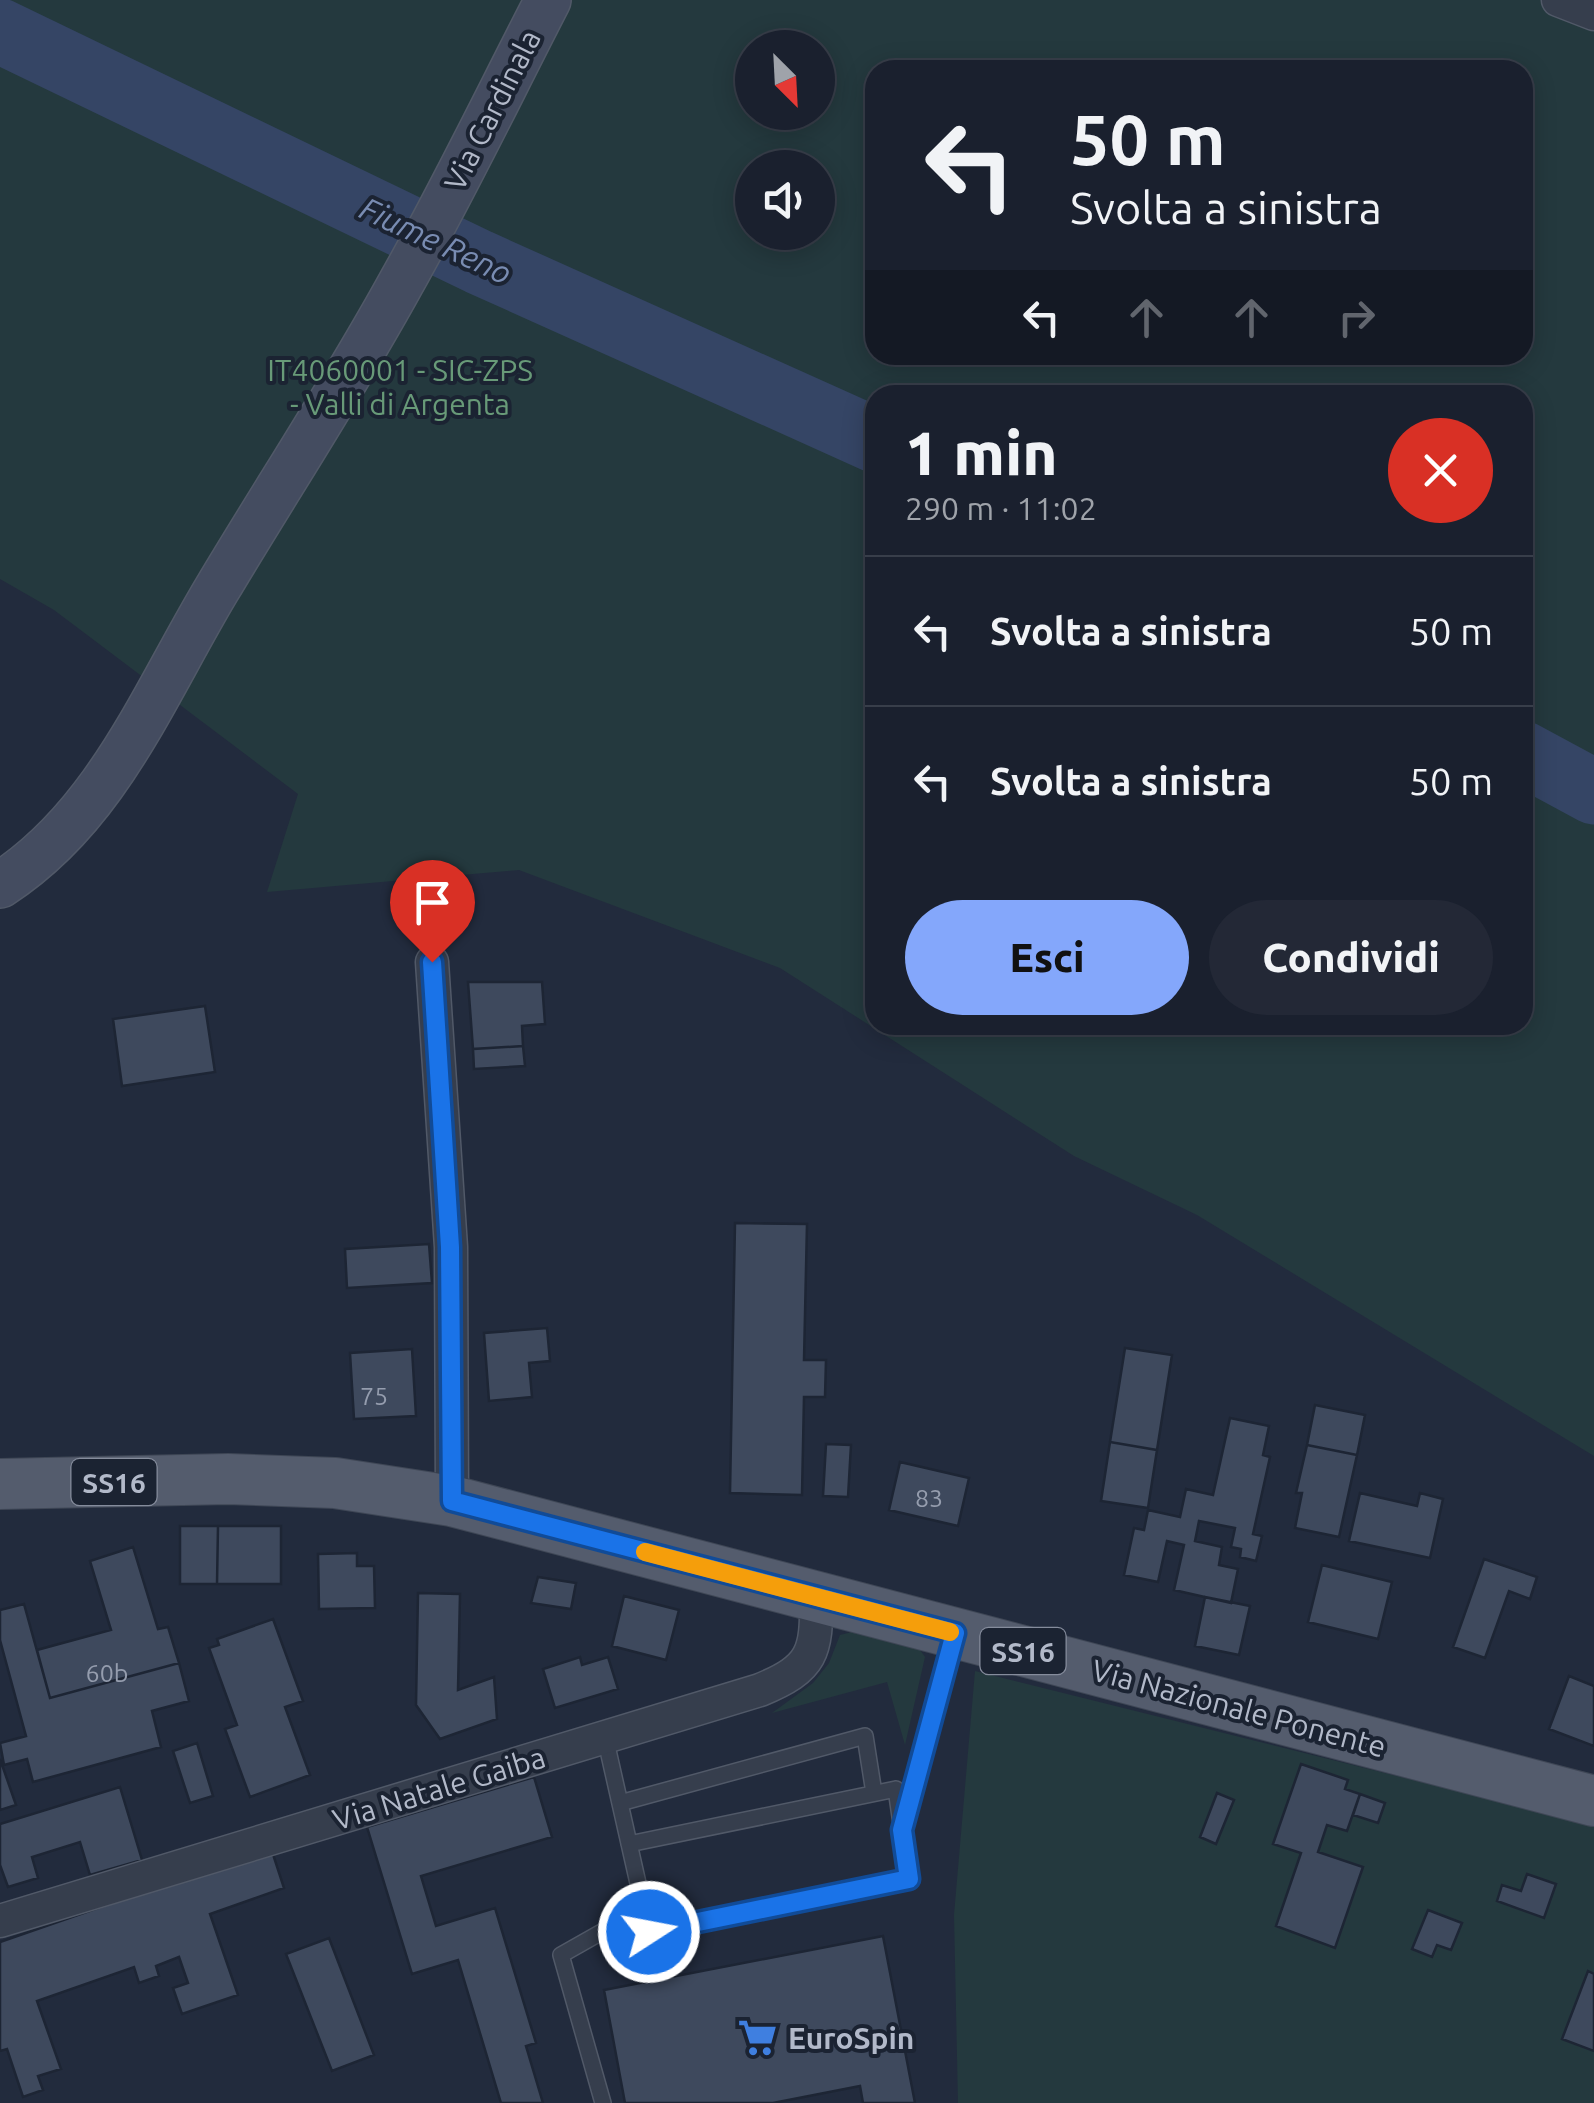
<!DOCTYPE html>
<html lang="it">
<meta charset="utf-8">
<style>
body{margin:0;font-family:Ubuntu,sans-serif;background:#232836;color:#f1f3f6;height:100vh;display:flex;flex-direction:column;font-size:38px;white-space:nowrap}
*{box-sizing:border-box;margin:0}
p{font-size:32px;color:#9fa3aa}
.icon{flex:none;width:55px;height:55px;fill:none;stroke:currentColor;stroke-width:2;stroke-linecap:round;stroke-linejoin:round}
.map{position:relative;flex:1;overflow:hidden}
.details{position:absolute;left:865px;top:385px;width:668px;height:650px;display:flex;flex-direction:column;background:#1a202e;border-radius:30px;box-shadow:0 5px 25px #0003,0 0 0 2px #383e4a}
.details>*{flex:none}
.hud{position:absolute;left:865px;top:60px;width:668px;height:305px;border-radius:30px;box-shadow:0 5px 25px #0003,0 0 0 2px #383e4a;background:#1a202e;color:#f1f3f6;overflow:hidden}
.needle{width:65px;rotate:156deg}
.fabs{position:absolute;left:735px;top:30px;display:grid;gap:20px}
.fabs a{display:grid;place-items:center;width:100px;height:100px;border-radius:50%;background:#1a202e;box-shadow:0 5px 25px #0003,0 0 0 2px #383e4a;font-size:50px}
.pin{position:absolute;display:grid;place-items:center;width:85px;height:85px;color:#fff;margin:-102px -42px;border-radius:50% 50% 50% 0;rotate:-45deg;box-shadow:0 0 10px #0007}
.pin .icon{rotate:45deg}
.me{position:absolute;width:110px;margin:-55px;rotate:79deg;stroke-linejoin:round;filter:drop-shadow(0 0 8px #0008)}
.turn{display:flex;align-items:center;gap:35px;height:210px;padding:0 40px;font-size:45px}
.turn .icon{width:130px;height:130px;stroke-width:2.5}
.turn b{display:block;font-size:70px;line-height:85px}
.lanes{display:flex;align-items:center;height:95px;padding:0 40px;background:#0003;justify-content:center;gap:50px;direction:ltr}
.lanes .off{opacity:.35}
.round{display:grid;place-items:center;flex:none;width:105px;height:105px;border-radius:52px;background:#232836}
.head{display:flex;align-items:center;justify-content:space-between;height:170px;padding:0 40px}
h1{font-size:60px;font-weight:800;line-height:75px}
.cta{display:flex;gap:20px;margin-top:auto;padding:20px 40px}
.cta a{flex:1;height:115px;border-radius:60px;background:#84a7fb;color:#111;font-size:40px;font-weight:800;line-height:115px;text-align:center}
.cta a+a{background:#232836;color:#f1f3f6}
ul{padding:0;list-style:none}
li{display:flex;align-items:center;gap:30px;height:150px;padding:0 40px;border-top:2px solid #383e4a}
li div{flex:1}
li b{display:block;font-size:38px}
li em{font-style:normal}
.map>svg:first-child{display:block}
.green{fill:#24393e;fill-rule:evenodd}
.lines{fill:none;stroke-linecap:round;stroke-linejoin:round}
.river{stroke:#354565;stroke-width:65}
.building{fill:#3e495d;stroke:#1d2534;stroke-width:2.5}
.service-casing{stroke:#515968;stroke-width:18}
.minor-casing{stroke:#515968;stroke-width:35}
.secondary-casing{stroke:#515968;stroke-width:48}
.primary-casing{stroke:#3f4756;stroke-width:52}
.service{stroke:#363e4d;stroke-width:15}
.minor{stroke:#363e4d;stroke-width:32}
.secondary{stroke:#444c60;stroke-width:45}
.primary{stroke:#545c6d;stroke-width:50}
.route-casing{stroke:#114b97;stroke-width:25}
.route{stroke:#1a73e8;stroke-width:18}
.slow{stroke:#f59e0b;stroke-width:18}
.labels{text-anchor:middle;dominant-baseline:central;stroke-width:8;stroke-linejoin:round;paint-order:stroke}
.number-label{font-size:25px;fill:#959dae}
.shield{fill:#1b2332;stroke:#858c9c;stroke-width:2.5}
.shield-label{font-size:28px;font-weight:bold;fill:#b2b9c9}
.street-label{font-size:30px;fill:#b2b9c9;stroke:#1b2332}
.park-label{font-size:30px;fill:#689a78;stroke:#1b2332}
.poi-label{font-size:30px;font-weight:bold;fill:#b2b9c9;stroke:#1b2332;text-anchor:start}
.water-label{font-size:32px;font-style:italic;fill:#798cb2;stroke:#1b2332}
</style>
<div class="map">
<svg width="1594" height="2103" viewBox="0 0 1594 2103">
<rect width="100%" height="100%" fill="#222b3d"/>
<path class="green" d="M0,0h1594v1456l-397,-241 -123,-59 -294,-188 -261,-98 -252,22 31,-98 -244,-184 -54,-31zM752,48h66v64h-66zM875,70h647v285h-647zM752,168h66v64h-66zM875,395h647v630h-647z
M856,1631l62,16 7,10 -20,88 -18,-63 -115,31 41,-30 16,-20 11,-28z
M975,1671l619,154v278h-636l-4,-188z"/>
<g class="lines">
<path class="river" d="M0,31l479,231 396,178
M1522,753l72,39"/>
</g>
<path class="building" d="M468,982h74l3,42 -23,2 1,20 -50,3z
M205,1006l10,66 -93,14 -9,-67z
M523,1046l2,20 -51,3 -1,-20z
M735,1223l72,1 -3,136h22l-1,37h-21l-2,98 -72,-2z
M429,1244l3,39 -85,5 -2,-39z
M547,1328l3,33 -21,2 3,34 -43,4 -5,-68z
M1125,1348l47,7 -15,95 -47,-8z
M412,1349l4,67 -62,3 -4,-66z
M1315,1405l50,10 -8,40 -50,-10z
M1230,1418l39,8 -6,29 7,2 -17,77 9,2 -6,25 -16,-4 1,-8 -10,-2 4,-19 -36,-7 -4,20 27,6 -3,18 19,4 -7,34 -57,-13 10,-45 -17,-4 -9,41 -34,-7 10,-47 10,2 4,-20 32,7 6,-28 27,6z
M1110,1442l47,8 -9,58 -47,-7z
M826,1444l25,1 -3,52 -25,-1z
M1307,1445l50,10 -18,82 -44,-9 7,-35h-6z
M900,1462l69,16 -11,48 -69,-16z
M1360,1493l57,13 3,-13 23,6 -13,59 -81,-17z
M180,1526h38l-1,58h-37z
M218,1526h63v58h-64z
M133,1547l25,82 10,-2 11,36 -129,35 -13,-48 74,-20 -21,-69z
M357,1553v13h17l1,42 -56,1 -1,-55z
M1484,1559l53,18 -7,22 -21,-8 -24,67 -32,-11z
M1322,1565l70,17 -14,57 -70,-17z
M538,1577l38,6 -5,26 -40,-6z
M418,1593l42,1 -2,96 36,-13 3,42 -57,20 -24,-34z
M624,1596l55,14 -13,50 -54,-14z
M1205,1597l45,9 -11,49 -44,-9z
M24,1604l26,94 129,-35 10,38 -37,10 9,36 -128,35 -6,-23 -23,6 -4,-22 26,-7 -26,-96v-30z
M273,1619l30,82 -18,6 25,68 -60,22 -25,-68 12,-4 -28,-77 10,-3 -2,-6z
M580,1657l2,8 26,-8 10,32 -63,19 -12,-39z
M1569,1676l25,10v60l-45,-17z
M197,1743l16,53 -23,7 -17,-52z
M0,1759l16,46 -16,5z
M1301,1764l47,16 -3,9 15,5 -13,37 -20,-6 -9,27 45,15 -28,81 -59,-22 25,-73 -28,-9z
M534,1777l18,60 -131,39 15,50 59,-18 41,135 -10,3 17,57h-42l-43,-143 -46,14 -45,-147z
M120,1787l22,73 -52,15 -10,-33 -48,15 6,21 -30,9 -8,-22v-41z
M1217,1793l17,7 -18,44 -16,-7z
M1360,1794l25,9 -7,20 -25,-8z
M271,1848l13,40 -74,26 28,81 -56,19 -9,-26 15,-5 -9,-26 -23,9 3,10 -20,7 -5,-16 -97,34 24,68 -23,7 5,14 -20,7 -16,-48 -7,2v-109z
M1527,1874l29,10 -12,34 -47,-17 5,-16 19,6z
M1428,1910l34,13 -11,27 -14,-5 -5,12 -20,-8z
M883,1936l32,167h-52l-3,-17 -87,17h-148l-21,-113z
M329,1938l45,117 -42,16 -46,-117z
M1588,1971l6,3v77l-32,-12z"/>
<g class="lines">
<defs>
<path id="service" d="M605,1737l44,195 260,-53 -13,-90 -267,55
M620,1803l245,-67 9,57
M904,1823l50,-186
M603,2103l-42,-148 83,-47"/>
<path id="minor" d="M1558,0l36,14
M432,962l19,285 1,254
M0,1921l760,-231c53,-22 57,-37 56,-93"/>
<path id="secondary" d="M0,885c107,-69 154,-191 217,-296 61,-102 127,-202 184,-306 52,-92 98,-188 147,-283"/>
<path id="primary" d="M0,1484l228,-5 107,4 117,18 1142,300"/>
</defs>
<use href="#service" class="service-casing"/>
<use href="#minor" class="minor-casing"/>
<use href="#secondary" class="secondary-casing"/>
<use href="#primary" class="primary-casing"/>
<use href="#service" class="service"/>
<use href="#minor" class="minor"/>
<use href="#secondary" class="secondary"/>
<use href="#primary" class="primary"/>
</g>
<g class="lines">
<defs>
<path id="route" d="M432,962l18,285 2,254 503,132 -53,197 7,49 -260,53"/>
</defs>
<use href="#route" class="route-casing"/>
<use href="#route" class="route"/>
<path class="slow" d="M645,1552l305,80"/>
</g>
<defs>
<symbol id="supermarket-bare" viewBox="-9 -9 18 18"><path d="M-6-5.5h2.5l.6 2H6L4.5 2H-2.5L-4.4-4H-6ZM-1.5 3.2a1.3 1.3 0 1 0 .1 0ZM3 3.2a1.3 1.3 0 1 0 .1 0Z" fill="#3f7fe0" stroke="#1b2332" stroke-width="2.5" paint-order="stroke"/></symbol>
</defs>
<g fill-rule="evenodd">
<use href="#supermarket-bare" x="730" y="2010" width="55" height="55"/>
</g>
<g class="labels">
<g class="number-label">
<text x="374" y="1396">75</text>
<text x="929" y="1498">83</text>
<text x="107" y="1673">60b</text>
</g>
<g class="shield">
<rect x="71.5" y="1459" width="85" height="46" rx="8"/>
<rect x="980.5" y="1628" width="85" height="46" rx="8"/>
</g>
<g class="shield-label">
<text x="114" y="1482">SS16</text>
<text x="1023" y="1651">SS16</text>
</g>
<g class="street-label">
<text transform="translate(492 110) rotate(-63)">Via Cardinala</text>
<text transform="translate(1239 1708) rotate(15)">Via Nazionale Ponente</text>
<text transform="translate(439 1788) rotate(-17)">Via Natale Gaiba</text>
</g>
<g class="park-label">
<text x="400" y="370">IT4060001 - SIC-ZPS<tspan x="400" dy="34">- Valli di Argenta</tspan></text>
</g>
<g class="poi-label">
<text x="788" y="2038">EuroSpin</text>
</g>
<g class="water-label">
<text transform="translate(436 240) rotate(25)">Fiume Reno</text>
</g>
</g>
</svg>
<div class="fabs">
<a><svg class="needle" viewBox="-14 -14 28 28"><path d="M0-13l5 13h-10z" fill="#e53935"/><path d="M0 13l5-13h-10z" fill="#9fa3aa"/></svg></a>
<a><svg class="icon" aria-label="sound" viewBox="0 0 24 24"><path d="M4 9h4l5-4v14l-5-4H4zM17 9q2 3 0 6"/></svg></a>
</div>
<div class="pin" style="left:432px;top:962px;background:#d93025"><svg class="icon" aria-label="arrive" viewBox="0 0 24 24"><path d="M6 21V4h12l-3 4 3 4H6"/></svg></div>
<svg class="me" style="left:649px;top:1932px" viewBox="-20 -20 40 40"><circle r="17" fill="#1a73e8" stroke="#fff" stroke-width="3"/><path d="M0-11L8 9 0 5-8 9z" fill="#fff"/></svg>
<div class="hud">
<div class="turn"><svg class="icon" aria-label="left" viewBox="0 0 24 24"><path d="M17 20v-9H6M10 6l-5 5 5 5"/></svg><div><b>50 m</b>Svolta a sinistra</div></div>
<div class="lanes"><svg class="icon" aria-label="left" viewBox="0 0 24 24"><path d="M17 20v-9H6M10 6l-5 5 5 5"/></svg><svg class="icon off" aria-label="ahead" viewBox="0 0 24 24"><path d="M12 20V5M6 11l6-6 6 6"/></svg><svg class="icon off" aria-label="ahead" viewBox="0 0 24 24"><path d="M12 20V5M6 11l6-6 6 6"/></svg><svg class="icon off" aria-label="right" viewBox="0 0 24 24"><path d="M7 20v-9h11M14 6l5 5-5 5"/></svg></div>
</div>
<section class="details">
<div class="head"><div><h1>1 min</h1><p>290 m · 11:02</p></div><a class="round" style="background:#d93025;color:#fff"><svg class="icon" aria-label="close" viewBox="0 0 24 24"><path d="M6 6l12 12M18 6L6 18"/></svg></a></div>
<ul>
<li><svg class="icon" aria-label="left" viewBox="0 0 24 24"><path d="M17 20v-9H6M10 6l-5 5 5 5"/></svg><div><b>Svolta a sinistra</b></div><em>50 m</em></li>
<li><svg class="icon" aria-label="left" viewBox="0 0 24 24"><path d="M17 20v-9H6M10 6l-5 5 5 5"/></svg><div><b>Svolta a sinistra</b></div><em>50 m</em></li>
</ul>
<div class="cta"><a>Esci</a><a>Condividi</a></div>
</section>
</div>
